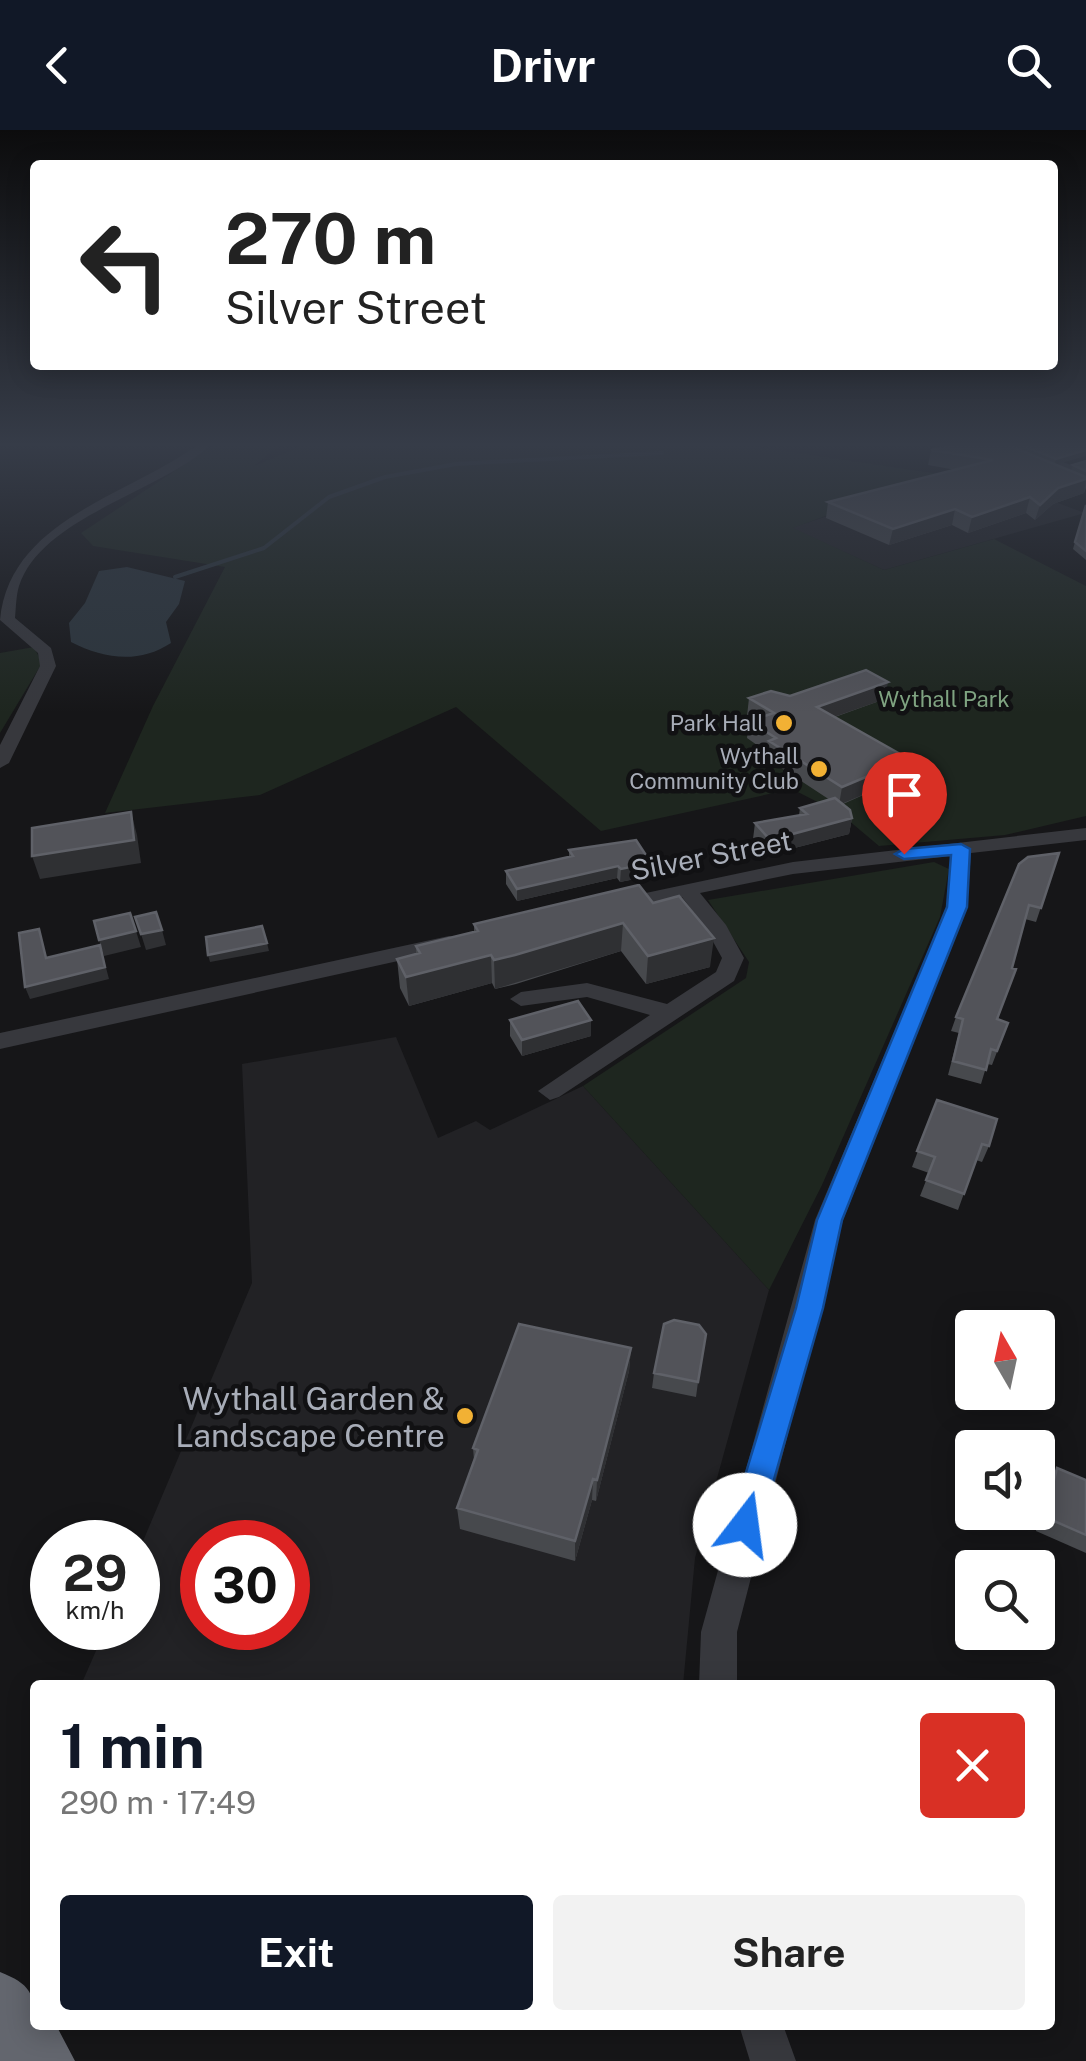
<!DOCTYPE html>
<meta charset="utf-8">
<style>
body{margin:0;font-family:"Public Sans",sans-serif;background:#f2f2f2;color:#222;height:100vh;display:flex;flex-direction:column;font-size:38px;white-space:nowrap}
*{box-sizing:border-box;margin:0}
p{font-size:32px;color:#767676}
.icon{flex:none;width:55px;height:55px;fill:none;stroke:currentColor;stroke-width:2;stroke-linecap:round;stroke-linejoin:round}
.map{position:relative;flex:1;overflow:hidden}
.details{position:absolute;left:30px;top:1550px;width:1025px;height:350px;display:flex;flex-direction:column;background:#fff;border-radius:10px;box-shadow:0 5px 25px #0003}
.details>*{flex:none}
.banner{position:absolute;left:30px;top:30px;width:1028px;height:210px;border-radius:10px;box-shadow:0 5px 25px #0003;background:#fff;color:#222;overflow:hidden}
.needle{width:65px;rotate:351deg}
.controls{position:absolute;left:955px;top:1180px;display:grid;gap:20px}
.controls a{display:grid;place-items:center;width:100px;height:100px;border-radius:10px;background:#fff;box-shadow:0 5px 25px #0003;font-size:50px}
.speed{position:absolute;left:30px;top:1390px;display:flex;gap:20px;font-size:50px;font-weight:700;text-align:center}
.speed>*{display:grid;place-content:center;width:130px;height:130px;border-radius:50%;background:#fff;box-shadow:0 5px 25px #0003;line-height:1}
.speed small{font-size:25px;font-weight:400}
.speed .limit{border:15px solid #d22;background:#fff;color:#111}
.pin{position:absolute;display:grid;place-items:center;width:85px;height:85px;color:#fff;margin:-102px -42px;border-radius:50% 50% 50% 0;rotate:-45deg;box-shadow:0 0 10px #0007}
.pin .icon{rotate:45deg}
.me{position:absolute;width:110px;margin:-55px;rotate:15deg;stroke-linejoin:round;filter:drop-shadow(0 0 8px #0008)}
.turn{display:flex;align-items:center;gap:35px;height:210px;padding:0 30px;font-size:45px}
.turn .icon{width:130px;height:130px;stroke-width:2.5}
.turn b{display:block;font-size:70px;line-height:85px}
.round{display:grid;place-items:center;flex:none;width:105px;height:105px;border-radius:10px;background:#f2f2f2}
.summary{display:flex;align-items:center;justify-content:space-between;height:170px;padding:0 30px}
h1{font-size:60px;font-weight:700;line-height:75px;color:#111827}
.button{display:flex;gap:20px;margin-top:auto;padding:20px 30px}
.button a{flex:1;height:115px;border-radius:10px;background:#111827;color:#fff;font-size:40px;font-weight:700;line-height:115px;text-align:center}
.button a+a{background:#f2f2f2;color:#222}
header{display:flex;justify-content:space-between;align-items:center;height:130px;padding:0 30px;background:#111827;color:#fff;font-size:45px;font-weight:700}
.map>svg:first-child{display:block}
.built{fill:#222225;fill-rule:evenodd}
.green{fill:#1e261f}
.water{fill:#2c353c}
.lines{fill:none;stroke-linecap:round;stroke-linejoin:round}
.stream{stroke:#2c353c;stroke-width:4}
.minor{fill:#37383d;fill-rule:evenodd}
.highway{fill:#63666e;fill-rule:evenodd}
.wall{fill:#47494d}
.shaded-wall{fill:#2f3033}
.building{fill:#525359;stroke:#5f6168;stroke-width:2.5}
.route{fill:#1a73e8;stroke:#114b97;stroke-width:2.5}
.poi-dot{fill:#f2b134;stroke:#111113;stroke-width:4}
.labels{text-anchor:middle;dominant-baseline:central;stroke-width:9;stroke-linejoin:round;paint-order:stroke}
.far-park-label{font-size:22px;fill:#7fa381;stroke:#111113}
.far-poi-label{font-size:22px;fill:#a8adb8;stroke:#111113;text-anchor:end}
.street-label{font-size:28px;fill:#a8adb8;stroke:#111113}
.near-poi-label{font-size:32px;fill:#a8adb8;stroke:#111113;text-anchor:end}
</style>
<header><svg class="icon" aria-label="back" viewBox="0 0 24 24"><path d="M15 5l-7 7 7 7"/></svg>Drivr<svg class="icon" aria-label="search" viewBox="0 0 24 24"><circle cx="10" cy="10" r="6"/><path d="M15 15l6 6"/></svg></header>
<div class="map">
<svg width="1086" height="1931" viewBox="0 0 1086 1931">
<rect width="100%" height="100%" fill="#161618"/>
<path class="built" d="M903,361l152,11 30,11 -201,57 -93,-42z
M396,907l42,101 38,-17 14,9 93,-44 186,204 -74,268 -12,127h-602l25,-57h32v-75l114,-270 -10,-219zM202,1412h86v86h-86z"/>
<path class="green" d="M217,313l63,2 -26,21 56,-23h420l209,31 -146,54 91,42 110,-31 92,47v230l-81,19 -126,11 -38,-32 -49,-25 -191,42 -145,-124 -196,88 -155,18 48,-107 72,-139 -132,-21 -12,-13z
M34,517l8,16 -42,70v-80z
M934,732l15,7 -9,48 -118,268 -53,105 -186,-204 163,-108 3,-16 -41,-62z"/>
<path class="water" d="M127,437l58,14 -6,23 -13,18 5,21c-32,21 -67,16 -100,-1l-2,-19 16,-20 14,-32z"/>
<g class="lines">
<path class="stream" d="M175,447l89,-29 65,-51 56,-20 71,-13 206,-11"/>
<path class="minor" d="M200,313h13c-51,49 -171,73 -194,143 -3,10 -3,22 -4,32l36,30 5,18 -47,97 -9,5v-23l40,-79 -2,-13 -38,-33c10,-102 130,-124 200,-177z
M1000,313h15l71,28v8z
M1086,698v12l-115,13 -4,54 -124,313 -106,412v53h-38l2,-53 114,-412 132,-313 4,-51 -158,18 -93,19 26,32 18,33 -10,23 -175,116 -9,3 -12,-9 112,-76 -63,-18 -66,9 -11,-7 11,-7 66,-9 80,21 49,-32 6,-14 -17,-31 -23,-30 -67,14 -7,-2v-8l185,-39z
M449,806l8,2 3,5 -3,5 -457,101v-16z
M739,1895h44l13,36h-46z"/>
<path class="highway" d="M0,1842c30,12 35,21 35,53h21l19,36h-75z"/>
</g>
<path class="wall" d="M1012,313h74l-30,21 15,7 2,-6 13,-4v27l-2,5 -31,11 -18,16 -9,-7 -58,20 -16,-8 -63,20 -63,-27 2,-16 128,-32 -28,-5 3,-15 80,-4z
M1086,375v55l-13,-11z
M790,566l95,3 -50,18 69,60 -61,27 9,14 -3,16 -82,21 -14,-16 2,-16 44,-8 1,-7 30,-8 -64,-42 1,-6 -20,-14 2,-17 5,-1 -7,-4 2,-18z
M569,720l81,26 -30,6 -3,-4 -100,23 -11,-17v-13l63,-14z
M1059,723l-23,69 -11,-3 -28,101 11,3 -16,42 -5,-1 -6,20 -33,-9 11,-42 -8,-2 5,-14z
M653,773l57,64 -64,17 -25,-33 -105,33 -21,5 -3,-6 -83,23 -9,-18 -3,-29 19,-5v-8l58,-14v-8z
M510,890h81v16l-69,20 -12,-20z
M937,970l52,46 -7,16 -6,-2 -18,50 -38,-14 9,-23 -17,-6z
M631,1218l-2,23 -33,130 -4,-1 -17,61 -115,-32 -3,-21 17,-48 -1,-12z
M654,1243l44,9 -2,15 -44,-9z
M1057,1338l29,12v73l-50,-22 11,-49z"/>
<path class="shaded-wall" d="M1086,320v6l-32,9 2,-6z
M1086,349l-2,14 -31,11 -18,16 5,-15 18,-17z
M1030,367l-4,16 -58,20 4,-16z
M955,379l-3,16 -63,20 4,-16z
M888,552l-3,17 -71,25 3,-17z
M909,629l-5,18 -65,28 3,-18z
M131,682l6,23 4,28 -101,16 -8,-23z
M852,688l-3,16 -82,21 3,-15z
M651,733l-1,13 -30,6 1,-13z
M618,736l-1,12 -100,23v-12z
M623,793l-2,28 -126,38 -1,-29z
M162,800l4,15 -20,5 -5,-16z
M136,801l5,16 -37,9 -5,-16z
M714,808l-4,29 -64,17 2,-28z
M267,813l2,8 -59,11 -2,-7z
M100,815l9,34 -79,20 -5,-12z
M491,825l1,28 -83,23 -3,-29z
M591,890v16l-69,20v-16z
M631,1218l-2,23 -33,130 1,-21z
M593,1349l-1,21 -17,61v-20z"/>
<path class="building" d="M965,313h38l83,34v2l-28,9 -18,17 -10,-8 -58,20 -17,-8 -62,20 -65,-27 165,-42 -62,-10z
M1016,313h70v7l-30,9z
M1086,331v10l-13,-6z
M1086,375v46l-11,-9z
M866,540l22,12 -71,25 92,52 -67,28 -73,-46 7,-3 -27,-17 25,-8 -25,-15 22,-7 19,5z
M835,668l15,12 2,8 -82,22 -15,-17 52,-9 -7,-6z
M131,682l3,28 -102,16v-28z
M636,710l15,23 -30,6 -3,-3 -101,23 -11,-18 67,-15 -4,-6z
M1059,723l-18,55 -12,-3 -17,63 4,1 -19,50 11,4 -11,28 -6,-2 -5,21 -33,-9 10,-42 -7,-2 63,-153 9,-7z
M639,755l14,18 26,-7 35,42 -66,18 -25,-33 -108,32 -21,5 -3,-5 -85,22 -9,-18 23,-6 -4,-7 62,-15 -4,-7z
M156,782l6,18 -21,4 -6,-17z
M130,783l6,18 -37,9 -5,-19z
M262,796l5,17 -59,12 -2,-18z
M39,799l7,29 54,-13 5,22 -80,20 -6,-54z
M578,871l13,19 -69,20 -12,-20z
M937,970l60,19 -8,27 -7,-2 -18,50 -38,-14 9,-23 -18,-6z
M674,1190l25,5 7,9 -8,48 -44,-9 10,-49z
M519,1194l112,24 -34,132 -4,-1 -18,62 -118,-33 21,-58 -5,-2z
M1057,1338l29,12v55l-41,-18z"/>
<linearGradient id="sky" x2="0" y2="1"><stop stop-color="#0c0c0d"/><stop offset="0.54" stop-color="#363c48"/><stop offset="1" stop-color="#363c48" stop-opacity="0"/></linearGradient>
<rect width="1086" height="583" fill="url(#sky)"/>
<path class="route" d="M961,714l9,5 -3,58 -125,313 -19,88 -62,217 -5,11 -11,4 -11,-4 -4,-11 66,-217 21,-88 130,-313 4,-52 -47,4 -9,-5 9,-5z"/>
<g class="poi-dot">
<circle cx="784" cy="593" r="10"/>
<circle cx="819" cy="639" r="10"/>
<circle cx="465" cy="1286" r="10"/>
</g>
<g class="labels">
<g class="far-park-label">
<text x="944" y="569">Wythall Park</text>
</g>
<g class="far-poi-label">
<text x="764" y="593">Park Hall</text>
<text x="799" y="626">Wythall<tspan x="799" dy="25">Community Club</tspan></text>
</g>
<g class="street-label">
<text transform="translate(711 725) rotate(-11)">Silver Street</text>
</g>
<g class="near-poi-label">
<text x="445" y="1268">Wythall Garden &amp;<tspan x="445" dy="37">Landscape Centre</tspan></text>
</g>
</g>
</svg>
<div class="controls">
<a><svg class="needle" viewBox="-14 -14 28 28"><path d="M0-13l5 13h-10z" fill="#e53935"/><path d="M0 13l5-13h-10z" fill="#767676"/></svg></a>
<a><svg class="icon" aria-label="sound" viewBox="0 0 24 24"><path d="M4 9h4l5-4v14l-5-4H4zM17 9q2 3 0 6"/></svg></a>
<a><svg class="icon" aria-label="search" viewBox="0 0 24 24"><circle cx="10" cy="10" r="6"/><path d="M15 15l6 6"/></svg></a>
</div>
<div class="speed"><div>29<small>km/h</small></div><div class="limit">30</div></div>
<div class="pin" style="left:904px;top:724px;background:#d93025"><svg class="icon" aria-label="arrive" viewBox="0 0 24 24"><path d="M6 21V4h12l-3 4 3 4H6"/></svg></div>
<svg class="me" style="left:745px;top:1395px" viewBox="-20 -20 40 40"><circle r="19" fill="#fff"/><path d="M0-13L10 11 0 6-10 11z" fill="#1a73e8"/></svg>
<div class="banner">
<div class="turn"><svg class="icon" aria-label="left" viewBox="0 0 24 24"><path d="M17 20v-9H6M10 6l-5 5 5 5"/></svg><div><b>270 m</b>Silver Street</div></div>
</div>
<section class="details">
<div class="summary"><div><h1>1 min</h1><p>290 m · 17:49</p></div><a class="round" style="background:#d93025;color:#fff"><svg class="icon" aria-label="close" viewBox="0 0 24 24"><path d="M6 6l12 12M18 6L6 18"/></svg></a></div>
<div class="button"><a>Exit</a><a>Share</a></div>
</section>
</div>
